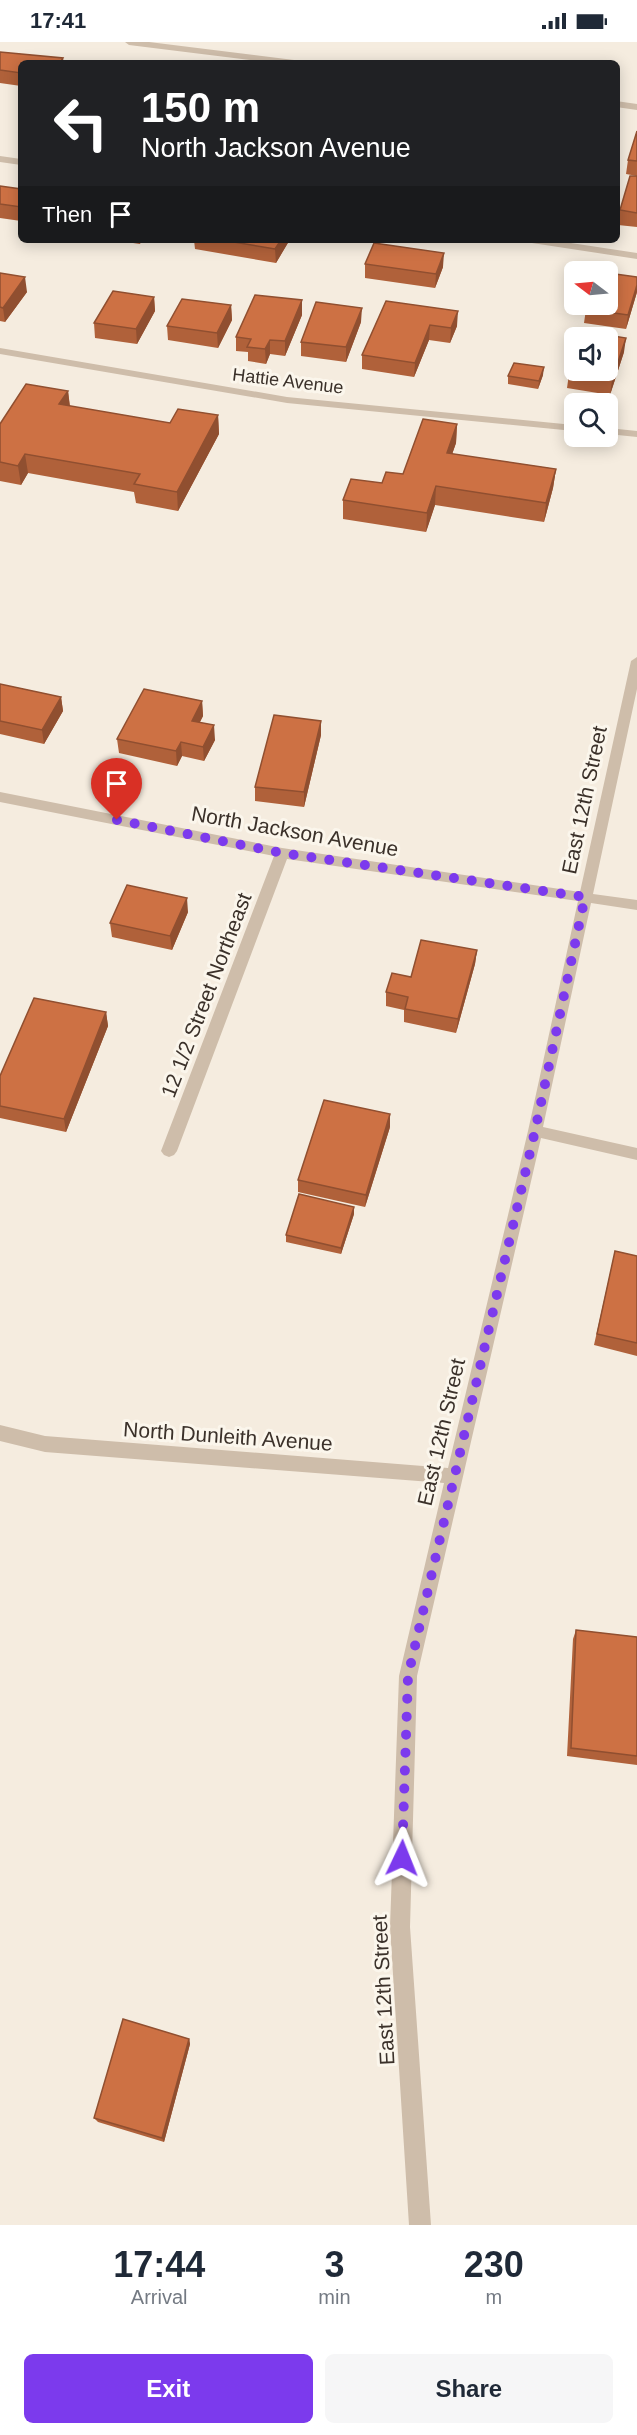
<!DOCTYPE html>
<style>
body{margin:0;font-family:Helvetica,sans-serif;background:#f6f6f7;color:#1f2937;height:100vh;display:flex;flex-direction:column;font-size:22px;white-space:nowrap}
*{box-sizing:border-box;margin:0}
p{font-size:20px;color:#747a83}
.icon{flex:none;width:33px;height:33px;fill:none;stroke:currentColor;stroke-width:2;stroke-linecap:round;stroke-linejoin:round}
.map{position:relative;height:2183px;overflow:hidden}
.drawer{display:flex;flex-direction:column;background:#fff;flex:1}
.drawer>*{flex:none}
.guide{position:absolute;left:18px;top:18px;width:602px;height:183px;border-radius:9px;box-shadow:0 3px 15px #0003;background:#202124;color:#fff;overflow:hidden}
.needle{width:39px;rotate:286deg}
.buttons{position:absolute;left:564px;top:219px;display:grid;gap:12px}
.buttons a{display:grid;place-items:center;width:54px;height:54px;border-radius:9px;background:#fff;box-shadow:0 3px 15px #0003;font-size:30px}
.pin{position:absolute;display:grid;place-items:center;width:51px;height:51px;color:#fff;margin:-62px -26px;border-radius:50% 50% 50% 0;rotate:-45deg;box-shadow:0 0 6px #0007}
.pin .icon{rotate:45deg}
.me{position:absolute;width:66px;margin:-33px;rotate:2deg;stroke-linejoin:round;filter:drop-shadow(0 0 4px #0008)}
.turn{display:flex;align-items:center;gap:21px;height:126px;padding:0 24px;font-size:27px}
.turn .icon{width:78px;height:78px;stroke-width:2.5}
.turn b{display:block;font-size:42px;line-height:51px}
.then{display:flex;align-items:center;height:57px;padding:0 24px;background:#0003;gap:12px;font-size:22px}
.eta{display:flex;justify-content:space-evenly;align-items:center;height:102px;text-align:center}
.eta b{font-size:36px;font-weight:700;line-height:42px}
.cta{display:flex;gap:12px;margin-top:auto;padding:12px 24px}
.cta a{flex:1;height:69px;border-radius:9px;background:#7c3aed;color:#fff;font-size:24px;font-weight:700;line-height:69px;text-align:center}
.cta a+a{background:#f6f6f7;color:#1f2937}
.status{display:flex;justify-content:space-between;align-items:center;height:42px;padding:0 30px;background:#fff;direction:ltr}
.status svg{height:16px;fill:currentColor}
.map>svg:first-child{display:block}
.lines{fill:none;stroke-linecap:round;stroke-linejoin:round}
.street{fill:#cebdaa;fill-rule:evenodd}
.wall{fill:#b0613a}
.shaded-wall{fill:#904f30}
.building{fill:#cd7144;stroke:#904f30;stroke-width:1.5}
.route{stroke:#7c3aed;stroke-width:10;stroke-dasharray:0 18}
.labels{text-anchor:middle;dominant-baseline:central;stroke-width:6;stroke-linejoin:round;paint-order:stroke}
.far-street-label{font-size:18px;fill:#3b312a;stroke:#fbf6ec}
.street-label{font-size:21px;fill:#3b312a;stroke:#fbf6ec}
</style>
<div class="status"><b>17:41</b><svg viewBox="0 0 49 12"><path d="M0 12V9h3v3zM5 12V6h3v6zM10 12V3h3v9zM15 12V0h3v12zM26 1h20v11H26zM47 4h2v5h-2z"/></svg></div>
<div class="map">
<svg width="637" height="2183" viewBox="0 0 637 2183">
<rect width="100%" height="100%" fill="#f5ecdf"/>
<g class="lines">
<path class="street" d="M125,0h24l145,18 4,3h-24l-145,-18z
M616,59l21,3v6l-21,-3z
M0,114l21,3v6l-21,-3z
M527,198h24l86,13v6l-105,-16z
M0,306l287,49 287,28v6l-287,-28 -287,-49z
M608,386l29,3v6l-29,-3z
M637,615v32l-44,205 44,6v10l-46,-7 -48,224 94,21v12l-96,-22 -124,538 -7,251 21,298h-22l-19,-298 9,-251 45,-193 -399,-31 -45,-11v-16l45,11 403,32 80,-337 50,-230 -291,-42 -110,292 -3,4 -5,2 -5,-2 -3,-4 113,-295 -274,-54v-10l282,56 298,44 51,-231z"/>
</g>
<path class="wall" d="M0,10l63,6 1,5h-43v23l-21,-3z
M637,89v45l-11,-2 2,-14z
M637,134v51l-19,-2 2,-15z
M0,144l21,3v32l-21,-3z
M112,198h30l-2,4z
M194,198h95v1l-13,22 -81,-14z
M365,222l78,3 -8,21 -70,-10z
M0,231l27,19 -22,30 -5,-1z
M637,250l-11,37 -42,-6 2,-14z
M154,255l1,14 -18,33 -42,-6 -1,-15z
M302,258v15l-17,41 -15,-2 -4,10 -18,-3v-9l-12,-1v-14z
M386,259l71,25 -7,17 -21,-3 -15,37 -52,-8v-14z
M231,263l1,15 -14,28 -50,-8 -1,-14z
M361,280l-15,40 -45,-6v-14z
M624,310l-14,43 -43,-7 2,-14z
M543,333l-5,14 -30,-5v-8z
M68,349l2,15 100,17 48,-8 1,19 -41,77 -42,-8 -2,-11 -106,-19 -7,12 -21,-4v-57z
M457,382l-1,19 -4,11 104,15 -3,19 -9,34 -109,-17 -9,27 -83,-13v-19l60,-26z
M0,642l61,13 2,14 -19,33 -44,-10z
M202,659l1,15 -3,6 15,18 -11,21 -22,-5 -5,10 -58,-13 -2,-14z
M321,679v14l-17,72 -49,-6v-14z
M188,870l-16,38 -60,-13 -2,-14z
M477,908l-2,14 -19,69 -52,-11v-12l-18,-4v-14l25,-15z
M106,970l2,14 -42,106 -66,-14v-42z
M390,1085l-25,80 -67,-15v-12z
M354,1172l-13,40 -55,-12v-7z
M615,1209l22,5v100l-43,-11z
M576,1588l61,7v128l-70,-9 6,-117z
M189,1997l1,5 -26,98 -66,-20 -4,-4z"/>
<path class="shaded-wall" d="M281,198h8v1l-13,22 -1,-14z
M444,211l-1,14 -8,21 1,-14z
M25,235l2,15 -22,30 -2,-14z
M637,243v7l-11,37 2,-14z
M154,255l1,14 -18,33 -1,-15z
M302,258v15l-17,41v-15z
M231,263l1,15 -14,28 -1,-15z
M362,266l-1,14 -15,40v-15z
M458,269l-1,15 -7,17 1,-15z
M430,283l-1,15 -15,37 1,-14z
M626,296l-2,14 -14,43 2,-15z
M270,298v14l-4,10 -1,-15z
M544,325l-1,8 -5,14 1,-8z
M68,349l2,18 -11,-5z
M218,373l1,19 -41,77 -1,-19z
M457,382l-1,19 -10,29 1,-19z
M25,412l3,19 -7,12 -3,-19z
M556,427l-3,19 -9,34 2,-19z
M436,444l-1,19 -9,27 1,-19z
M61,655l2,14 -19,33 -2,-14z
M202,659l1,15 -10,19 -1,-14z
M321,679v14l-17,72v-15z
M214,683l1,15 -11,21 -1,-14z
M181,700l1,14 -5,10 -1,-15z
M187,856l1,14 -16,38 -2,-14z
M477,908l-2,14 -19,69 2,-14z
M106,970l2,14 -42,106 -2,-13z
M390,1072v13l-25,80 1,-12z
M354,1165v7l-13,40v-6z
M189,1997l1,5 -26,98 -2,-4z"/>
<path class="building" d="M0,10l63,6 -3,5h-39v10l-21,-3z
M637,89v30l-9,-1z
M630,134h7v37l-17,-3z
M0,144l21,3v18l-21,-3z
M222,198h59l-6,9z
M374,201l70,10 -8,21 -71,-10z
M579,227l17,3h-18z
M0,231l25,4 -22,31 -3,-1z
M608,231l29,4v8l-9,30 -42,-6 1,-5h21z
M113,249l41,6 -18,32 -42,-6z
M255,253l47,5 -17,41 -15,-1 -5,9 -18,-2 4,-8 -15,-2z
M182,257l49,6 -14,28 -50,-7z
M386,259l72,10 -7,17 -21,-3 -15,38 -53,-8z
M316,260l46,6 -16,39 -45,-5z
M583,289l43,7 -14,42 -43,-6 5,-16v12h34v-32h-27z
M514,321l30,4 -5,14 -31,-5z
M26,342l42,7 -9,13 111,19 8,-14 40,6 -41,77 -43,-8 6,-10 -115,-20 -7,12 -18,-4v-38z
M423,377l34,5 -10,29 109,16 -10,34 -110,-17 -9,27 -84,-13 8,-21 31,4 4,-11 17,2z
M0,642l61,13 -19,33 -42,-9z
M144,647l58,12 -10,20 22,4 -11,22 -22,-5 -5,9 -59,-12z
M274,673l47,6 -17,71 -49,-5z
M127,843l60,13 -17,38 -60,-13z
M421,898l56,10 -19,69 -53,-10 3,-12 -22,-5 6,-19 19,4z
M34,956l72,14 -42,107 -64,-13v-30z
M324,1058l66,14 -24,81 -68,-15z
M299,1152l55,13 -13,41 -55,-13z
M615,1209l22,5v87l-40,-9z
M576,1588l61,7v119l-66,-8z
M123,1977l66,20 -27,99 -68,-20z"/>
<g class="lines">
<path class="route" d="M117,778l165,33 303,44 -50,234 -127,545 -6,182"/>
</g>
<g class="labels">
<g class="far-street-label">
<text transform="translate(288 339) rotate(7)">Hattie Avenue</text>
</g>
<g class="street-label">
<text transform="translate(584 758) rotate(-78)">East 12th Street</text>
<text transform="translate(295 789) rotate(10)">North Jackson Avenue</text>
<text transform="translate(206 953) rotate(-69)">12 1/2 Street Northeast</text>
<text transform="translate(441 1390) rotate(-77)">East 12th Street</text>
<text transform="translate(228 1394) rotate(4)">North Dunleith Avenue</text>
<text transform="translate(383 1948) rotate(-93)">East 12th Street</text>
</g>
</g>
</svg>
<div class="buttons">
<a><svg class="needle" viewBox="-14 -14 28 28"><path d="M0-13l5 13h-10z" fill="#e53935"/><path d="M0 13l5-13h-10z" fill="#747a83"/></svg></a>
<a><svg class="icon" aria-label="sound" viewBox="0 0 24 24"><path d="M4 9h4l5-4v14l-5-4H4zM17 9q2 3 0 6"/></svg></a>
<a><svg class="icon" aria-label="search" viewBox="0 0 24 24"><circle cx="10" cy="10" r="6"/><path d="M15 15l6 6"/></svg></a>
</div>
<div class="pin" style="left:117px;top:778px;background:#d93025"><svg class="icon" aria-label="arrive" viewBox="0 0 24 24"><path d="M6 21V4h12l-3 4 3 4H6"/></svg></div>
<svg class="me" style="left:402px;top:1816px" viewBox="-20 -20 40 40"><path d="M0-17L14 15 0 8-14 15z" fill="#7c3aed" stroke="#fff" stroke-width="4"/></svg>
<div class="guide">
<div class="turn"><svg class="icon" aria-label="left" viewBox="0 0 24 24"><path d="M17 20v-9H6M10 6l-5 5 5 5"/></svg><div><b>150 m</b>North Jackson Avenue</div></div>
<div class="then">Then<svg class="icon" aria-label="arrive" viewBox="0 0 24 24"><path d="M6 21V4h12l-3 4 3 4H6"/></svg></div>
</div>
</div>
<section class="drawer">
<div class="eta">
<div><b>17:44</b><p>Arrival</p></div>
<div><b>3</b><p>min</p></div>
<div><b>230</b><p>m</p></div>
</div>
<div class="cta"><a>Exit</a><a>Share</a></div>
</section>
